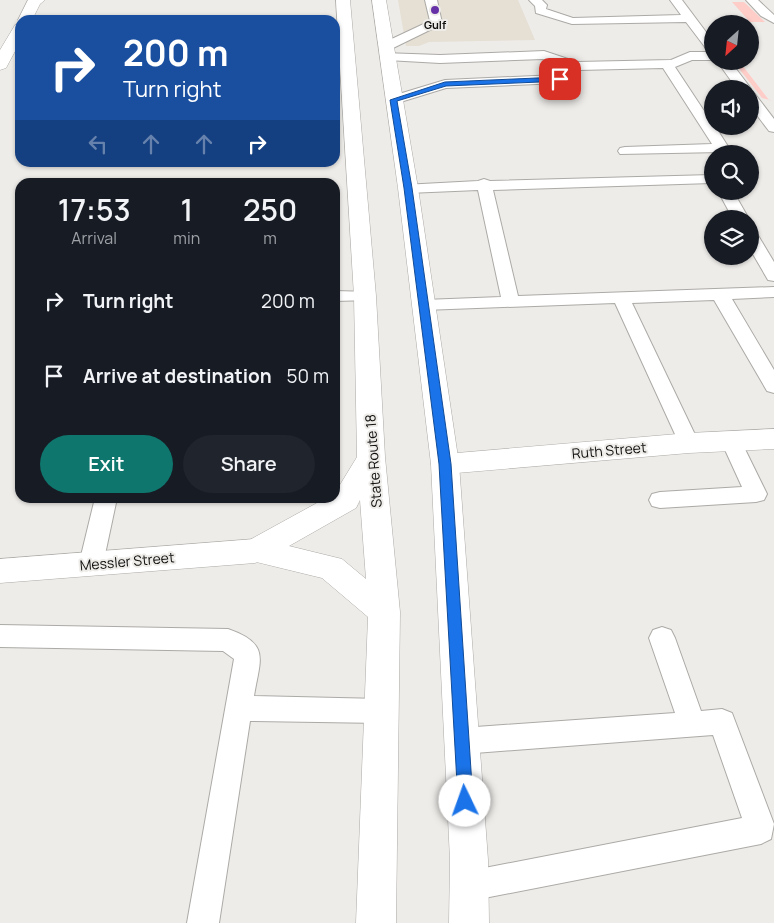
<!DOCTYPE html>
<style>
body{margin:0;font-family:Manrope,sans-serif;background:#20242c;color:#f1f3f6;height:100vh;display:flex;flex-direction:column;font-size:19px;white-space:nowrap}
*{box-sizing:border-box;margin:0}
p{font-size:16px;color:#9ea1a6}
.icon{flex:none;width:28px;height:28px;fill:none;stroke:currentColor;stroke-width:2;stroke-linecap:round;stroke-linejoin:round}
.map{position:relative;flex:1;overflow:hidden}
.drawer{position:absolute;left:15px;top:178px;width:325px;height:325px;display:flex;flex-direction:column;background:#171b24;border-radius:15px;box-shadow:0 1px 4px #0004}
.drawer>*{flex:none}
.hud{position:absolute;left:15px;top:15px;width:325px;height:152px;border-radius:15px;box-shadow:0 1px 4px #0004;background:#1a4fa0;color:#fff;overflow:hidden}
.needle{width:32px;rotate:207deg}
.tools{position:absolute;left:704px;top:15px;display:grid;gap:10px}
.tools a{display:grid;place-items:center;width:55px;height:55px;border-radius:50%;background:#171b24;box-shadow:0 1px 4px #0004;font-size:25px}
.pin{position:absolute;display:grid;place-items:center;width:42px;height:42px;color:#fff;margin:-21px;border-radius:10px;box-shadow:0 2px 8px #0006}
.me{position:absolute;width:55px;margin:-28px;rotate:357deg;stroke-linejoin:round;filter:drop-shadow(0 0 4px #0008)}
.turn{display:flex;align-items:center;gap:18px;height:105px;padding:0 25px;font-size:22px}
.turn .icon{width:65px;height:65px;stroke-width:2.5}
.turn b{display:block;font-size:35px;line-height:42px}
.lanes{display:flex;align-items:center;height:48px;padding:0 25px;background:#0003;justify-content:center;gap:25px;direction:ltr}
.lanes .off{opacity:.35}
.eta{display:flex;justify-content:space-evenly;align-items:center;height:85px;text-align:center}
.eta b{font-size:30px;font-weight:600;line-height:35px}
.cta{display:flex;gap:10px;margin-top:auto;padding:10px 25px}
.cta a{flex:1;height:58px;border-radius:30px;background:#0f766e;color:#fff;font-size:20px;font-weight:600;line-height:58px;text-align:center}
.cta a+a{background:#20242c;color:#f1f3f6}
ul{padding:0;list-style:none}
li{display:flex;align-items:center;gap:15px;height:75px;padding:0 25px}
li div{flex:1}
li b{display:block;font-size:19px}
li em{font-style:normal}
.map>svg:first-child{display:block}
.built{fill:#e5dfd4}
.green{fill:#fecdc8}
.lines{fill:none;stroke-linecap:round;stroke-linejoin:round}
.service-casing{stroke:#acaaa6;stroke-width:2}
.minor-casing{stroke:#acaaa6;stroke-width:1}
.trunk-casing{stroke:#acaaa6;stroke-width:1}
.service{fill:#fff;fill-rule:evenodd}
.minor{fill:#fff;fill-rule:evenodd}
.trunk{fill:#fff;fill-rule:evenodd}
.route{fill:#1a73e8;stroke:#114b97}
.poi-dot{fill:#6731a8;stroke:#eeece9;stroke-width:2}
.labels{text-anchor:middle;dominant-baseline:central;stroke-width:4;stroke-linejoin:round;paint-order:stroke}
.far-poi-label{font-size:11px;font-weight:bold;fill:#11100f;stroke:#eeece9}
.street-label{font-size:14px;fill:#11100f;stroke:#eeece9}
</style>
<div class="map">
<svg width="774" height="923" viewBox="0 0 774 923">
<rect width="100%" height="100%" fill="#eeece9"/>
<path class="built" d="M398,0h120l17,40 -106,2 -10,4h-13z"/>
<path class="green" d="M732,2h12l21,20h-15z
M733,61h6l30,39 5,1 -12,-3z"/>
<g class="lines">
<defs>
<path id="service" d="M425,0h12l5,23 -2,2 -51,25h-8l-2,-3 2,-3 49,-23z
M529,0h13l5,5 -1,4 27,9 108,-3 -11,-15h12l30,40v12l-4,-1 -22,-29 -114,2 -36,-11 -1,-7z
M746,0h12l16,15v8l-13,-7z
M544,51l33,11 94,-2 19,-8h22v8h-20l-17,7 37,56v3h3l14,22 -2,3 -5,1 -102,2 -2,-3 2,-3 5,-1 87,-3 -49,-76 -84,2 -14,12 -5,1 -114,5 -52,16 -7,-4 2,-3 56,-17 112,-5 10,-8 -24,-8 -103,4 -53,-3 -6,-4 2,-3 57,2z
M717,61h13l19,25 2,3 -1,1 -13,-1z
M750,93l5,1 19,25v13l-5,-1 -19,-25z
M712,175v8l-219,7 25,106 256,-9v10l-42,2 42,71v23l-7,-2 -53,-91 -82,3 67,140 -3,5 -7,2 -7,-2 -3,-5 -64,-140 -191,7 -6,-1 -3,-4 3,-4 6,-1 77,-3 -23,-107 -70,3 -5,-2 -3,-3 3,-3 75,-4 6,-2 6,2z
M718,191h15l16,28h-16z
M750,230l6,2 18,30v19l-6,-1 -18,-31z
M335,291l36,1 3,4 -3,4 -36,1z
M731,434l7,2 3,5 26,53 -3,6 -8,2 -96,6 -8,-2 -3,-6 3,-6 8,-2 82,-5 -21,-46 3,-5z
M95,498h22l-14,66 -4,7 -8,3 -8,-3 -4,-7z
M0,625l228,4c43,15 32,30 26,67l127,3 9,3 4,9 -4,9 -9,3 -131,-2 -31,202h-32l47,-264 -11,-8 -223,-4z
M662,627l9,3 4,8 26,73 21,-2 10,4 42,111 -3,15 -10,5 -292,57 -11,-4 -4,-11 4,-11 11,-4 273,-53 -29,-83 -251,19 -10,-4 -4,-9 4,-9 10,-4 213,-15 -26,-75 4,-8z"/>
<path id="minor" d="M28,0h17l-5,4 -8,16h-12v3l-2,-3z
M20,23v19l-14,26 -6,2v-20l15,-25z
M774,429v20l-85,4 -244,21 -10,-3 -4,-7 4,-7 10,-3 244,-21z
M255,539l11,4 4,8 -4,8 -11,4 -255,20v-24z"/>
<path id="trunk" d="M336,0h14l26,296 9,161 15,155 -4,311h-40l12,-306 -46,-39 -78,-19 -4,-8 4,-8 82,-45h9v-5l22,-36 -3,-161zM360,500l6,79 -24,-20 -53,-13 67,-38z
M372,0h14l32,188 41,276 29,396 1,63h-40l1,-63 -19,-396 -33,-276z"/>
</defs>
<use href="#service" class="service-casing"/>
<use href="#minor" class="minor-casing"/>
<use href="#trunk" class="trunk-casing"/>
<use href="#service" class="service"/>
<use href="#minor" class="minor"/>
<use href="#trunk" class="trunk"/>
</g>
<path class="route" d="M560,77l4,2 -1,2 -117,5 -49,15 15,87 39,276 22,337 -2,5 -6,2 -5,-2 -2,-5 -19,-337 -35,-276 -14,-88 55,-18z"/>
<circle class="poi-dot" cx="435" cy="10" r="5"/>
<g class="labels">
<g class="far-poi-label">
<text x="435" y="24">Gulf</text>
</g>
<g class="street-label">
<text transform="translate(609 450) rotate(-5)">Ruth Street</text>
<text transform="translate(373 461) rotate(-94)">State Route 18</text>
<text transform="translate(127 561) rotate(-5)">Messler Street</text>
</g>
</g>
</svg>
<div class="tools">
<a><svg class="needle" viewBox="-14 -14 28 28"><path d="M0-13l5 13h-10z" fill="#e53935"/><path d="M0 13l5-13h-10z" fill="#9ea1a6"/></svg></a>
<a><svg class="icon" aria-label="sound" viewBox="0 0 24 24"><path d="M4 9h4l5-4v14l-5-4H4zM17 9q2 3 0 6"/></svg></a>
<a><svg class="icon" aria-label="search" viewBox="0 0 24 24"><circle cx="10" cy="10" r="6"/><path d="M15 15l6 6"/></svg></a>
<a><svg class="icon" aria-label="layers" viewBox="0 0 24 24"><path d="M12 4l9 5-9 5-9-5zM3 14l9 5 9-5"/></svg></a>
</div>
<div class="pin" style="left:560px;top:79px;background:#d93025"><svg class="icon" aria-label="arrive" viewBox="0 0 24 24"><path d="M6 21V4h12l-3 4 3 4H6"/></svg></div>
<svg class="me" style="left:465px;top:801px" viewBox="-20 -20 40 40"><circle r="19" fill="#fff"/><path d="M0-13L10 11 0 6-10 11z" fill="#1a73e8"/></svg>
<div class="hud">
<div class="turn"><svg class="icon" aria-label="right" viewBox="0 0 24 24"><path d="M7 20v-9h11M14 6l5 5-5 5"/></svg><div><b>200 m</b>Turn right</div></div>
<div class="lanes"><svg class="icon off" aria-label="left" viewBox="0 0 24 24"><path d="M17 20v-9H6M10 6l-5 5 5 5"/></svg><svg class="icon off" aria-label="ahead" viewBox="0 0 24 24"><path d="M12 20V5M6 11l6-6 6 6"/></svg><svg class="icon off" aria-label="ahead" viewBox="0 0 24 24"><path d="M12 20V5M6 11l6-6 6 6"/></svg><svg class="icon" aria-label="right" viewBox="0 0 24 24"><path d="M7 20v-9h11M14 6l5 5-5 5"/></svg></div>
</div>
<section class="drawer">
<div class="eta">
<div><b>17:53</b><p>Arrival</p></div>
<div><b>1</b><p>min</p></div>
<div><b>250</b><p>m</p></div>
</div>
<ul>
<li><svg class="icon" aria-label="right" viewBox="0 0 24 24"><path d="M7 20v-9h11M14 6l5 5-5 5"/></svg><div><b>Turn right</b></div><em>200 m</em></li>
<li><svg class="icon" aria-label="arrive" viewBox="0 0 24 24"><path d="M6 21V4h12l-3 4 3 4H6"/></svg><div><b>Arrive at destination</b></div><em>50 m</em></li>
</ul>
<div class="cta"><a>Exit</a><a>Share</a></div>
</section>
</div>
